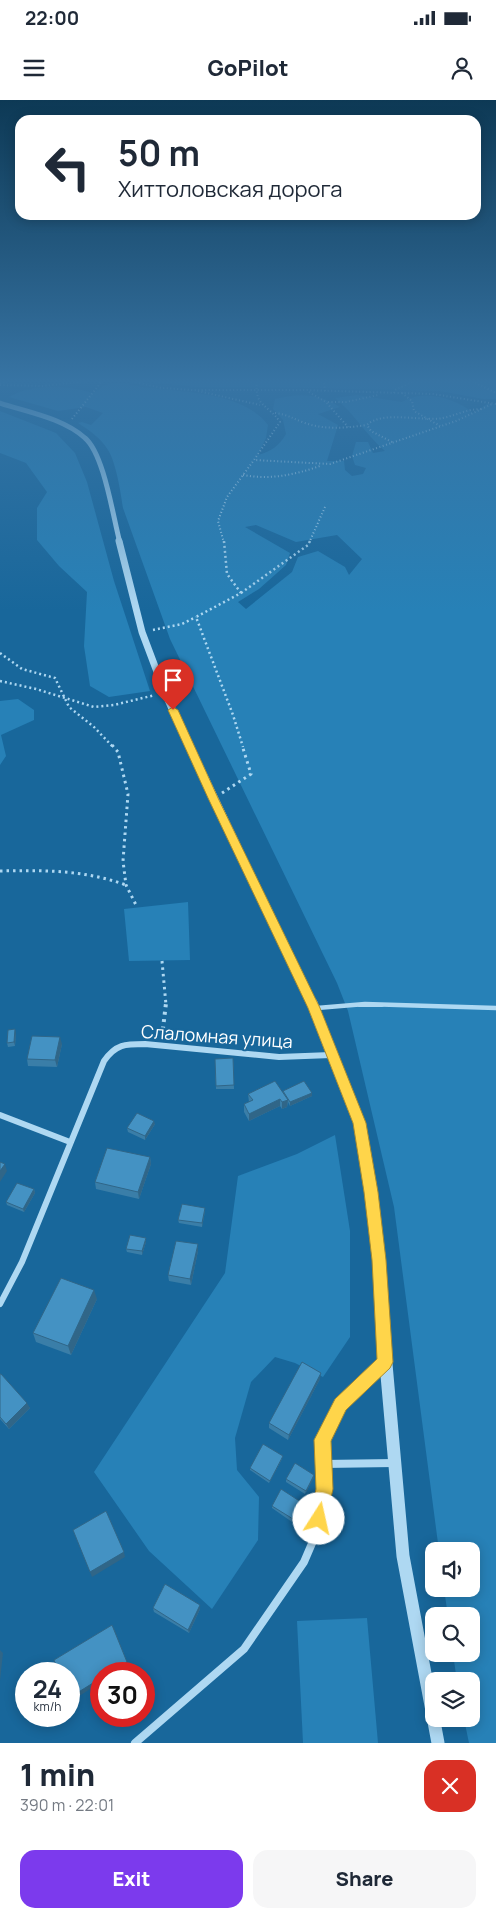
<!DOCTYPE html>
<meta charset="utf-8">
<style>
body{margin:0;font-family:Manrope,sans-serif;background:#f6f6f7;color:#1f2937;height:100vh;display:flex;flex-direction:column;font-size:19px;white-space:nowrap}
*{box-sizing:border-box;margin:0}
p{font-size:16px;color:#747a83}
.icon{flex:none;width:28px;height:28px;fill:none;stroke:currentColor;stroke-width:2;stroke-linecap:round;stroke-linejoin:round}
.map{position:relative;height:1643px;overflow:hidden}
.sheet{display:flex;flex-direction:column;background:#fff;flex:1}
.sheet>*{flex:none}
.banner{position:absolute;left:15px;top:15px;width:466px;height:105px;border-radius:15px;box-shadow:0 2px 12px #0003;background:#fff;color:#1f2937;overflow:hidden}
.tools{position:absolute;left:425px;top:1442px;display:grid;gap:10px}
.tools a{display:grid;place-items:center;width:55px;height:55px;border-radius:10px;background:#fff;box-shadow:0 2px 12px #0003;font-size:25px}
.speed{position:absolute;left:15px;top:1562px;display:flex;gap:10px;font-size:25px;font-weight:700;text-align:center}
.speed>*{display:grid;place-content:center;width:65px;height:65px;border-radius:50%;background:#fff;box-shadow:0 2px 12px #0003;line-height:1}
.speed small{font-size:12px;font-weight:400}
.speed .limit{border:8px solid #d22;background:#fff;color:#111}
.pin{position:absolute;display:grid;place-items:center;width:42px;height:42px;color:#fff;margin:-51px -21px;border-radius:50% 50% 50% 0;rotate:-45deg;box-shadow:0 0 5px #0007}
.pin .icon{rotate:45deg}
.me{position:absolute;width:55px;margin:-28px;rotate:10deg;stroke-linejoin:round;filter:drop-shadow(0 0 4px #0008)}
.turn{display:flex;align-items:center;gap:18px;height:105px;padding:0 20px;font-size:22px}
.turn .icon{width:65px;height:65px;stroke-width:2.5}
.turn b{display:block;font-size:35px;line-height:42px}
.round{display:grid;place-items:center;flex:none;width:52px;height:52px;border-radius:15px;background:#f6f6f7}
.head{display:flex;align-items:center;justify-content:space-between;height:85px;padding:0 20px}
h1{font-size:30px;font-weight:800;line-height:38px}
.primary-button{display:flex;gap:10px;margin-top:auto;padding:10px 20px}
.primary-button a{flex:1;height:58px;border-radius:15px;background:#7c3aed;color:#fff;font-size:20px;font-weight:800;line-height:58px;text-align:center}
.primary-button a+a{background:#f6f6f7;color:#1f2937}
.status{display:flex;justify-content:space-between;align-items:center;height:35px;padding:0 25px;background:#fff;direction:ltr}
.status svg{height:14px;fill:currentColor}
header{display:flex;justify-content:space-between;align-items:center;height:65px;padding:0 20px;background:#fff;font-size:22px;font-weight:800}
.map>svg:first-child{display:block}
.green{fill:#2781b7;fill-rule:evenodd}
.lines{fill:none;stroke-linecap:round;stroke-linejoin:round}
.path-far3{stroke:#aed8f2;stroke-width:2;stroke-dasharray:1 2.5;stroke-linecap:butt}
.path-far2{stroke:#aed8f2;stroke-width:2.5;stroke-dasharray:2 3;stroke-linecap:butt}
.path-far1{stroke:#aed8f2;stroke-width:3;stroke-dasharray:2.5 4;stroke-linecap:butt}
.path{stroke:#aed8f2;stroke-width:4;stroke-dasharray:3 4.5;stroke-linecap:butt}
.service-far1{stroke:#aed8f2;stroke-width:4}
.service{stroke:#aed8f2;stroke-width:4.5}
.minor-far1{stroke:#aed8f2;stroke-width:6}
.minor{stroke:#aed8f2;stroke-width:8}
.tertiary-far4{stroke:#aed8f2;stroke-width:5}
.tertiary-far3{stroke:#aed8f2;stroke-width:7}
.tertiary-far2{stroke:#aed8f2;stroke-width:8}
.tertiary-far1{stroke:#aed8f2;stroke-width:11}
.tertiary{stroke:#aed8f2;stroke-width:13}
.wall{fill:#3a7ea8}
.shaded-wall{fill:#306688}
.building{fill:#4492c3;stroke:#306688}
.route{fill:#ffd54a;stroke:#a68a30}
.labels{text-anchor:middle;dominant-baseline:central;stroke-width:4;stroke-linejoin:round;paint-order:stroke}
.street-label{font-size:18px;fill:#fff;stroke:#18679b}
</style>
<div class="status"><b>22:00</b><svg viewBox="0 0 49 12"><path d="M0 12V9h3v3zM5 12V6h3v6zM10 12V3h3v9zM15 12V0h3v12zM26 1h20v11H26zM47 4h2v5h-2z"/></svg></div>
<header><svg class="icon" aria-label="menu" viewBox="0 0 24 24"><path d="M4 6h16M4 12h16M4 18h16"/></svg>GoPilot<svg class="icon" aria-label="person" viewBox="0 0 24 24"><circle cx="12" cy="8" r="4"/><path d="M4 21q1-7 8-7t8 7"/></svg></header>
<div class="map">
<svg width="496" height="1643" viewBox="0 0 496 1643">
<rect width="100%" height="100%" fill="#18679b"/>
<path class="green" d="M141,281h355v18h-13l-43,-8 -125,-3 -119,-1z
M119,283c11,1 20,4 31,5 35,4 95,5 118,37l-2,13 -8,17c14,-4 21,-9 28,-21l-3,-14 -10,-11 2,-10c25,-6 42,-6 65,8l-22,7 20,11 -11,36h17l1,9 7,6 11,-2 3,-6 -11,-3 -3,-9 4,-14h12l5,11 12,-2c-19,-16 -31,-38 -50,-53l22,-3 45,7c21,-13 54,-4 71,11l14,-9h9v1339h-27l-5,-24h7v-38h-14l-4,-27h18v-38h-23l-4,-27h27v-38h-32l-45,-344 -46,-196 -11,-28 -167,-344 -47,-131c-2,-14 -7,-46 -15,-58 -7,-12 -19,-20 -30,-27l4,-1 9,3 12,-12 -17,-6 -28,4 -49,-14c25,-14 57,-12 84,-4l12,-8zM256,425l40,17 41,-7 25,24 -13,16 -4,-8 -27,-16 -20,6 -6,15 -46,37 -8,-7 21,-13 27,-24 4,-12 -45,-26z
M0,311l56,22 19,20 12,29 27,99 36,110 -41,6 -19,-11 -6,-40 3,-54 -28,-26 -22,-26v-32l10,-16 -21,-29 -26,-10z
M18,599l16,11v10l-33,15 5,21 -6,9v-64z
M188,802l2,58 -61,1 -5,-52z
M335,1035l15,96v106l-27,40 -28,-14 -20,-6 -24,25 -16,56 2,32 22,27 -1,43 -46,69 -63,-58 -55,-79 131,-199 13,-97 59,-22z
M367,1518l11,125h-75l-6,-122z"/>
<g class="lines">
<path class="path-far3" d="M129,281l33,7 31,2h111l129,4 63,10
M257,281c-3,26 11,23 23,41l-26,38 76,4 126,-43 36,-17
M472,281l24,12
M0,283l8,-2
M0,285l43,1 45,-5
M198,291l62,14
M325,291l-1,-8 2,-2
M309,292l17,10 22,25
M394,293l1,-3 19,-9
M402,293l10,8 2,10 26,15
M328,302h18l32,-7
M275,313c11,1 19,6 30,10 20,7 41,5 62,2
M72,319l30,-38
M392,342l-21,-11 -4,-6c15,-15 56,-3 76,-7 14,-3 24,-9 38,-9
M243,375c27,5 51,0 77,-9
M224,443l-6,-22 9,-24 27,-37
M309,443l16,-36"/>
<path class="path-far2" d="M224,441l3,33 14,19 -45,24 37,98 10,32
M241,493l67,-48 2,-4
M153,530l29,-6 14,-7
M0,553l22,16 33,9 14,29 25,20 19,20
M0,581l36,8 58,18 20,-2 41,-10"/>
<path class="path-far1" d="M112,645l6,7 10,42 -5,67 3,24 11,22
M222,693l29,-19 -9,-29
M0,771c43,-1 85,-1 126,14
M162,861l4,44"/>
<path class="path" d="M162,937l4,-34"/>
<path class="service-far1" d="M359,905h23"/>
<path class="service" d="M317,908l48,-4 131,4"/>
<path class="minor-far1" d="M0,1015l70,27
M0,1204l22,-42 82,-201c12,-17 21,-17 41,-17l134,13 52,-2"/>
<path class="minor" d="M323,1364l71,-1
M135,1643l109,-94 60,-87 12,-28 9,-45 -3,-49 18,-36 44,-41"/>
<path class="tertiary-far4" d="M0,303c27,9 63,15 85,35 19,16 28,79 35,105"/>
<path class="tertiary-far3" d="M119,441l23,91 23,61 24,54"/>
<path class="tertiary-far2" d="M189,645l123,260"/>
<path class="tertiary-far1" d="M312,903l47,120 12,69 8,68 4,71"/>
<path class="tertiary" d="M383,1230l20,226 35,187"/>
</g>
<path class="wall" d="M16,933l-1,13 -7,1 -1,-4z
M62,944l-5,23 -29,-1 -1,-7z
M233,958l1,31h-18l-1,-30z
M283,991l29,5 -22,10 -2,-4 -1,5 -5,2 -2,-3 -31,15 -5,-9v-8l5,-2 -1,-8 35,-2z
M155,1024l-10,16 -17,-8 -1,-4z
M150,1057l1,7 -12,35 -43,-10 -1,-7z
M34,1089l1,4 -11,19 -17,-7 -1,-3z
M205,1111l-3,16 -23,-4 -1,-3z
M146,1138v4l-4,13 -15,-3 -1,-3z
M198,1144v7l-7,34 -22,-4 -1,-6z
M97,1199l-26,56 -35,-13 -3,-9z
M0,1274l30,34 -21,21 -9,-10z
M320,1279l-32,61 -19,-12v-5z
M282,1359l-13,24 -19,-13v-2z
M314,1375v2l-9,17 -19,-12v-3z
M301,1405l-9,17 -20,-14v-2z
M153,1508l47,1 -11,24 -35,-21z"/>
<path class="shaded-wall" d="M15,929l1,4 -1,13 -1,-4z
M60,937l2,7 -5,23 -2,-7z
M312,993v3l-22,10v-4z
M280,999v7l-31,15v-7z
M288,1000l-1,7 -5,2v-7z
M154,1021l1,3 -10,16v-4z
M150,1057l1,7 -12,35 -1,-7z
M5,1064l2,7 -7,11v-11z
M34,1089l1,4 -11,19 -1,-3z
M205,1108v3l-3,16v-4z
M146,1138v4l-4,13v-4z
M198,1144v7l-7,34 -1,-6z
M94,1190l3,9 -26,56 -3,-9z
M321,1273l-1,6 -32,61 1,-5z
M27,1303l3,5 -21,21 -3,-5z
M314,1375v2l-9,17 1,-3z
M301,1402v3l-9,17 1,-3z
M124,1452l1,5 -33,20 -2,-5z
M200,1505v4l-11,24 -1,-3z
M114,1528l14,38 -13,8h-7z
M0,1550l3,3 -3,28z
M101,1578v4l-31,20 -1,-2v-2z"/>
<path class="building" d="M15,929l-1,13 -7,1 1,-13z
M32,936l28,1 -5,23 -28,-1z
M233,958l1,27 -18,1 -1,-27z
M275,981l13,19 -6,2 -2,-3 -31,15 -5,-10 9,-4 -5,-6z
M304,981l8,12 -22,9 -7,-11z
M137,1013l17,8 -9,15 -18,-8z
M107,1048l43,9 -12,35 -43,-10z
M0,1062l5,2 -5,7z
M17,1083l17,6 -11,20 -17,-7z
M182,1104l23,4 -3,15 -24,-3z
M130,1135l16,3 -4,13 -16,-2z
M176,1141l22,3 -8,35 -22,-4z
M61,1178l33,12 -26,56 -35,-13z
M302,1262l19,11 -32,62 -20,-12z
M0,1274h1l26,29 -21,21 -6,-7z
M263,1344l20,12 -13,25 -20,-13z
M295,1363l19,12 -8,16 -20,-12z
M281,1389l20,13 -8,17 -21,-13z
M106,1411l18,41 -34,20 -17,-42z
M165,1484l35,21 -12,25 -35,-22z
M112,1525l15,37 -19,12h-7v4l-32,20v-24h-10l-5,-14z"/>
<linearGradient id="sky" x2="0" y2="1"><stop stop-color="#0d3955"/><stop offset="0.55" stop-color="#3774a4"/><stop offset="1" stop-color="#3774a4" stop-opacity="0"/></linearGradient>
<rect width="496" height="511" fill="url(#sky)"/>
<path class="route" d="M173,607l5,3 40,88 102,210 46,115 12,69 8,68 7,102 -3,6 -44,42 -15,31 2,48 -8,36 -6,3 -6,-3 -3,-6 6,-30 -2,-49 21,-41 42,-40 -5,-99 -8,-68 -11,-69 -45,-115 -100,-210 -40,-88z"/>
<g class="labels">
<g class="street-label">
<text transform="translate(217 936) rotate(4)">Слаломная улица</text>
</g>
</g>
</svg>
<div class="tools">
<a><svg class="icon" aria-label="sound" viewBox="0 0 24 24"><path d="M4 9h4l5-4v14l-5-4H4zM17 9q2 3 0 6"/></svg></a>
<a><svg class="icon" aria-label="search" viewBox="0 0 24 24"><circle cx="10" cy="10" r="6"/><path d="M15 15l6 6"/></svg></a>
<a><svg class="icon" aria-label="layers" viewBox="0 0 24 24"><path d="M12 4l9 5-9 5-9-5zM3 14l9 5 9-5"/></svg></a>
</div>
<div class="speed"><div>24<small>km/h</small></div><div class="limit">30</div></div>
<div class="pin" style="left:173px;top:610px;background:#d93025"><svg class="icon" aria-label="arrive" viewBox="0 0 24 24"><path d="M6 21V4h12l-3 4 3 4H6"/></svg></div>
<svg class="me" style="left:319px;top:1419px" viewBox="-20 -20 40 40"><circle r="19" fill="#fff"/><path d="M0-13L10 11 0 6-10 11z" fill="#ffd54a"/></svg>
<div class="banner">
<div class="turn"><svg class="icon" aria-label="left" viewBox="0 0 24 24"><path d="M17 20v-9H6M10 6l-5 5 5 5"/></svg><div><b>50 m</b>Хиттоловская дорога</div></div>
</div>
</div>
<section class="sheet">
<div class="head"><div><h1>1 min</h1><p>390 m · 22:01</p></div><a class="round" style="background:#d93025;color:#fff"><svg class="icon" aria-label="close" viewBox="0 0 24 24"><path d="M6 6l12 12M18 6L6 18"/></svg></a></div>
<div class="primary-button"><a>Exit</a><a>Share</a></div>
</section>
